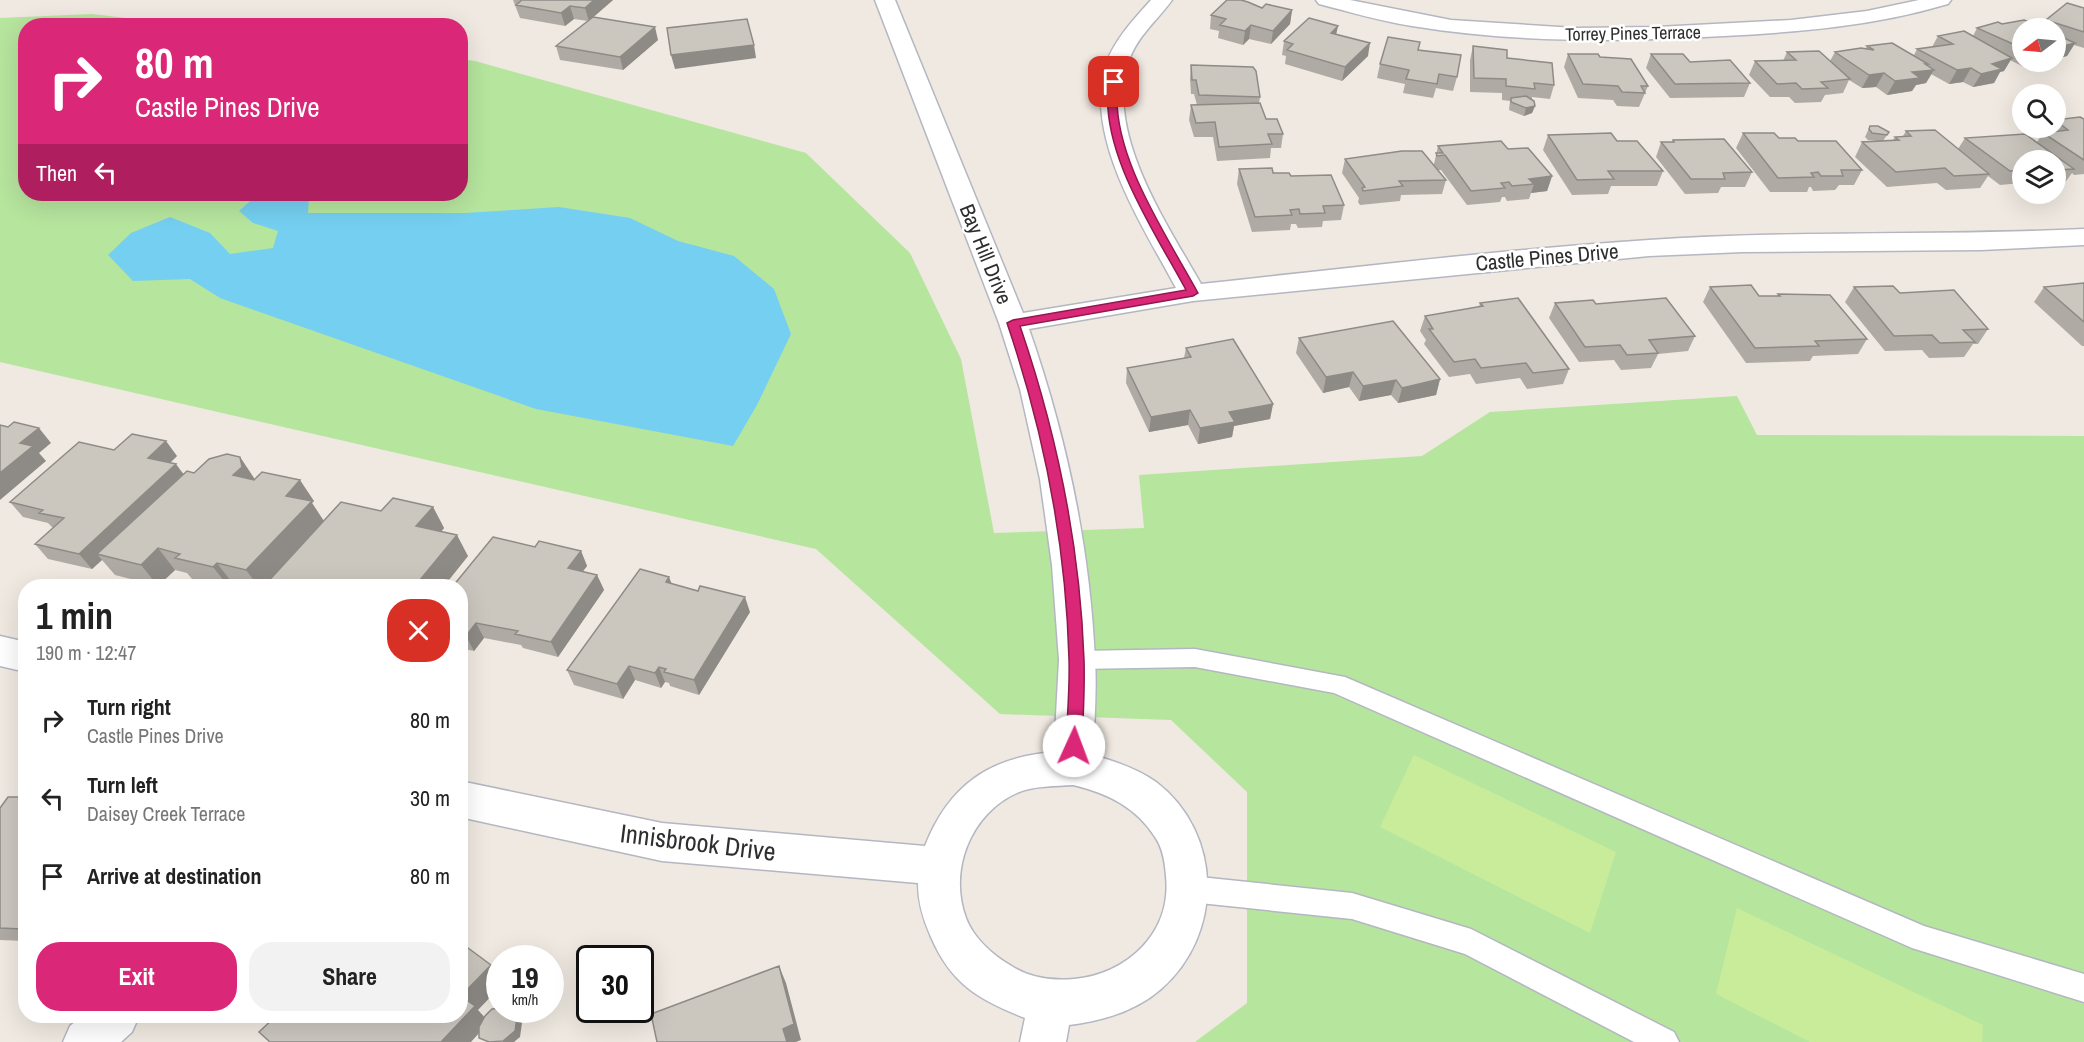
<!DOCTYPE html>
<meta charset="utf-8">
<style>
body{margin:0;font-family:"Archivo Narrow",sans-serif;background:#f2f2f2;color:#222;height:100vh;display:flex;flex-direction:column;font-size:22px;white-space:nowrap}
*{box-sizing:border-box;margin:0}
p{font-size:20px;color:#767676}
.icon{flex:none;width:33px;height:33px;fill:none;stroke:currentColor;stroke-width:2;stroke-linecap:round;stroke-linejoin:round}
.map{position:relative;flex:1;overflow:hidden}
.sheet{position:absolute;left:18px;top:579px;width:450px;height:444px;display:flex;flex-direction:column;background:#fff;border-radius:24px;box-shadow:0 6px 24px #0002}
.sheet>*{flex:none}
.guide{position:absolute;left:18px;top:18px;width:450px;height:183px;border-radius:24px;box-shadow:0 6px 24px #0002;background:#db2777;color:#fff;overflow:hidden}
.needle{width:39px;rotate:254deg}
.fabs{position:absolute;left:2012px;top:18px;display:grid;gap:12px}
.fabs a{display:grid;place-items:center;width:54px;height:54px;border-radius:50%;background:#fff;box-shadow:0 6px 24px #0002;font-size:30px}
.speed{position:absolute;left:486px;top:945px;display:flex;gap:12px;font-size:30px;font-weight:700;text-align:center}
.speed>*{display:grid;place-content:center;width:78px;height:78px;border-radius:50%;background:#fff;box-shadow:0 6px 24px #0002;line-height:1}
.speed small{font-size:15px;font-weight:400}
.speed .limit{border:3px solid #111;border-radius:9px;background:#fff;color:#111}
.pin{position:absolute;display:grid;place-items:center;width:51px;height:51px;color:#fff;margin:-26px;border-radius:12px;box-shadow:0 3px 9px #0006}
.me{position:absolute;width:66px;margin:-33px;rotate:2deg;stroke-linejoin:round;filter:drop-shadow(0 0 4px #0008)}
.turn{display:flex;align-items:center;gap:21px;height:126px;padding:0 18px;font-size:27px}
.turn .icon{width:78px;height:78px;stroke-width:2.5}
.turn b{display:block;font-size:42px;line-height:51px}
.then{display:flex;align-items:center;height:57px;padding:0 18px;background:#0003;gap:12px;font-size:22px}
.round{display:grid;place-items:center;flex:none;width:63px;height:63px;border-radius:24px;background:#f2f2f2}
.head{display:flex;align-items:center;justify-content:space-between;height:102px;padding:0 18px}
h1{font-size:36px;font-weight:800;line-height:45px}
.primary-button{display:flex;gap:12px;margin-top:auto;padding:12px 18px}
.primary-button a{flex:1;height:69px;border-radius:24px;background:#db2777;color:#fff;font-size:24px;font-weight:800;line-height:69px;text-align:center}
.primary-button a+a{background:#f2f2f2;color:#222}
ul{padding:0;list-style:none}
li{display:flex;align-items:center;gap:18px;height:78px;padding:0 18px}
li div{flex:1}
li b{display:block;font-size:22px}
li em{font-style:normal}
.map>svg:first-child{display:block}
.green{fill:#b6e59e}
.pitch{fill:#c9ec9a}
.water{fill:#75cff0}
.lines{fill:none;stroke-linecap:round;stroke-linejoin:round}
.service-casing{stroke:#b4b7c1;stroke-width:3}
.minor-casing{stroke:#b4b7c1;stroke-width:3}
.service{fill:#fff;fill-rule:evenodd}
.minor{fill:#fff;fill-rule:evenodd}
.wall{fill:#afaba4}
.shaded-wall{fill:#8e8b86}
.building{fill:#cbc7bf;stroke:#8e8b86;stroke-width:1.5}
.route{fill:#db2777;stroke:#8e194d;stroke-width:1.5}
.labels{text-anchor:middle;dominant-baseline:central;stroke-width:5;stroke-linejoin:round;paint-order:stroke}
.far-street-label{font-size:18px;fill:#2e2e2e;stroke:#fff}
.street-label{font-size:21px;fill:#2e2e2e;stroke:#fff}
.near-street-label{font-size:26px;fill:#2e2e2e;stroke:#fff}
</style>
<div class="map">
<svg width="2084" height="1042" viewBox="0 0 2084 1042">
<rect width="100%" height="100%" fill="#efe9e1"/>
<path class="green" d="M92,14l93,11 -159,1v168h434l1,-135 14,2 331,92 104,100 51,106 33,174 150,-5 -5,-53 283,-19 68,-44 247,-16 20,39 327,1v606h-889l52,-39v-211l-76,-72 -171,-6 -184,-165 -816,-187v-344z"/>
<path class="pitch" d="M1414,755l202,97 -26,81 -210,-106z
M1737,908l246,117 -1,17h-172l-94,-48z"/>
<path class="water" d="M262,194h47l-1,19h157l94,-6 71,11 48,23 56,15 40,33 17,45 -34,71 -24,41 -197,-37 -316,-111 -30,-19 -57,2 -25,-26 23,-22 39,-16 40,16 20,21 43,-6 5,-17 -25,-8 -14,-12 18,-16z"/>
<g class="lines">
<defs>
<path id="service" d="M1195,649l150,28 579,249 160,48v28l-172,-54 -578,-255 -139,-26 -118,2 -8,-2 -4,-7 4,-7 8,-2z
M1190,876l162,17 119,36 203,103 5,10h-45l-169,-88 -113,-35 -162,-17 -10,-4 -3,-9 3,-9z"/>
<path id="minor" d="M875,0h20l128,313 153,-25c-33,-62 -93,-151 -70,-224 8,-24 29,-46 45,-64h21c-15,21 -37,38 -44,64 -22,71 39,160 73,220 149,-16 298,-34 448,-44 144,-10 290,-4 435,-11v16l-103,5 -238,2 -94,4 -456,45 -164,28c37,106 61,218 66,331 2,31 -1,64 -2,95 21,6 45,14 63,27 67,51 68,152 5,207 -25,22 -59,32 -92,36l-3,17h-46l5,-24c-46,-18 -74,-34 -94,-81 -8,-18 -13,-34 -13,-54l-256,-22 -202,-44v-36l202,42 263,23c24,-61 65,-89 129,-94l5,-92 -7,-95 -12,-86 -20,-90 -21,-66zM1073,785c34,8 63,22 82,52 8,11 10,26 11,39 6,57 -39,98 -92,103 -21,2 -43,-1 -61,-12 -19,-11 -39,-28 -47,-49 -18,-48 5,-106 53,-126 16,-6 36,-6 54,-7z
M1316,0h34l101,20 124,8 82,-1 134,-7 76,-9 52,-11h32l-3,4c-74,22 -148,28 -224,32 -104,6 -209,7 -312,-10 -32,-5 -62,-14 -93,-22z
M0,636l26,6v30l-26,-6z
M82,1016h57l-7,16 -11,10h-58l7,-16z"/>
</defs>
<use href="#service" class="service-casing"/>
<use href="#minor" class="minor-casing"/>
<use href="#service" class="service"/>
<use href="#minor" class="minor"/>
</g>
<path class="wall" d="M513,0h100l-20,17 65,23 -35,30 -63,-10 -4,-14 32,-25 -14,-2 -9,7 -45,-8z
M1262,8l30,2 -2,14 -19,20 -22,-5 -6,6 -25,-7 1,-7 -9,-2 1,-14z
M2084,8v40l-10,-3 -7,11 -12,3v-31h-33v34h25l-23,5 -14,-7 -6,11 -4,1 -6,11 -21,4 -10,-5 -14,2 -18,-10 -5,9 -10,2 -4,6 -25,4 -11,-8 -14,1 -13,-8 -6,13 -18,2 -4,7 -26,1 -6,-6h-19l-21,-22 6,-14h28l4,-9 43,9 5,-9 30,-3 2,-3 47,9 3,-6 15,-2 6,-11h35l4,-8 25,-4 39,4 5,-8z
M1338,26l-2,8 32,22 -26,25 -57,-17 1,-8 -4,-1 2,-14z
M1473,46l34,12 47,27 -4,14 -18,-2v3l3,6 -3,7 -8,3 -15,-6 1,-9 -8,-1v-7l-32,-1v-32z
M1418,50l39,27 -4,14 -17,-3 -3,10 -30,-5 2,-9 -28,-6 3,-14z
M1568,54l32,3 48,29 -9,21 -22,-1 -4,-6 -35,-2 -14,-31z
M1651,54l39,8 60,21 -6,14 -74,1 -24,-30z
M1191,65l69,32 -1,6 7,16 17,15 -2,14h-10l-1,10 -53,3 -4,-24h-19l-5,-17 2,-15h6l-3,-11h-3l-1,-15z
M2084,119v55l-10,1 -2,-2 -8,11h-9v-24h-33v23l-22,2 -12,-9 -8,12 -34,2 -9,-7 -50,4 -32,-30 7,-15 16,-1 -10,-1 -3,-3 5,-11 19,6 -6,9 10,-1 2,-3 8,-1 3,-5 52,18 7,-11 72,4 6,-9h3l3,-5h6v-8z
M1743,133l55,8 64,29 -8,15h-15l-4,5 -22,1 -2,-4h-2l-2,5h-37l-34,-44z
M1548,135l69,6 46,30 -6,15h-46l-3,8 -36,1 -29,-45z
M1673,140l79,32 -7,15h-24l-3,6 -33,1 -29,-37 5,-15h11z
M1438,146l70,3 44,27 -5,15 -16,2 -2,6 -22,2 -2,-4h-3l-2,5 -33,3 -26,-35h-3l8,10 -4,14 -41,1 -1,6 -40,4 -2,-3 1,-4 -17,-25 3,-14 89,5z
M1239,169l52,7 53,29 -3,15 -18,1 -1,6 -24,1 -2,-4h-5l-1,6 -38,2 -15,-48z
M2084,283v63h-2l-48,-44 10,-15z
M1710,287l49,9h18l1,-2 89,45 -9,15 -45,2 -3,5 -64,2 -43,-61z
M1854,287l46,6 88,36 -10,15h-5l-9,13 -35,1 -7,-8 -37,1 -40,-49z
M1480,303l89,66 -6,15 -36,5 -7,-11 -44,6 -6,-10 -21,3 -25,-33 2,-4 -6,-9 5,-15 54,-9z
M1555,303l41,1 99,32 -7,15 -30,3 -7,14 -30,2 -7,-10 -35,2 -30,-44z
M1299,338l141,41 -4,16 -38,8 -7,-8 -32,6 -10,-14 -26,6 -27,-40z
M1186,348l87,56 -3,15 -36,7 -2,11 -34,7 -10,-19 -39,7 -23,-49 1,-15 57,-10z
M177,456l-7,7 14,11 10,-1 46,-16 15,23 59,21 -2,2 12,18 57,-10 52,-4 11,21 -3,4 27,24 -24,30h-202l-9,-2 -2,2h-7l-32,-7 -5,-6 -12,-3 -17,16 -43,-11 -13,-15 -10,9 -44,-10 -13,-15 18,-16 -5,-5 -25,-6 -13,-15z
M581,551l6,15 -5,6 15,3 7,15 -46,67 -35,-9 -2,-3 -37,-7 -10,13 -14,-3v-62z
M672,584l78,28 -51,83 -29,-9 -1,-3 -4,-1 -4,6 -26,-8 -12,19 -49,-14 -7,-15z
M26,797v144l-26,-1v-132z"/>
<path class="shaded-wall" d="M594,0h19l-24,21 -4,-13z
M570,6l4,13 -9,7 -4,-13z
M1292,10l-2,14 -19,20 2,-13z
M1251,25l-2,14 -6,6 2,-14z
M1338,26l-3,13 -4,-6z
M655,27l3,13 -35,30 -3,-13z
M1370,43l-2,13 -26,25 3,-14z
M2075,43l-8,13 -12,3v-11z
M754,45l2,13 -81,11 -4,-14z
M2012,58l-8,13 -4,1 -6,11 -21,4 8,-13 11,-10z
M2028,62h19l-23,5z
M1925,64h3l-4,7 10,-1 -8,13 -10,2 -4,6 -25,4 8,-14z
M1971,68l-8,14 -14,2 8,-14z
M1884,73l-8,14 -14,1 7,-13z
M1535,106l-3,7 -8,3 2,-8z
M1552,176l-5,15 -16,2 3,-9 -5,-5z
M1353,372l-4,15 -26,6 3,-16z
M1440,379l-4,16 -38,8 4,-15z
M1396,380l-5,15 -32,6 4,-15z
M1273,404l-3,15 -36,7 -2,11 -34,7 2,-16 29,-16z
M1190,410l-2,15 -39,7 2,-15z
M39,428l12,15 -12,10 7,8 -46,39v-27l20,-30z
M166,441l11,15 -18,17 -11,-15z
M240,457l14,21 2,10 -23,-13z
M176,464l11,15 -90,75 5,6 -10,9 -13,-15z
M300,480l14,21 -2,2 13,20 -59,63h-8l-12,-16 40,-74z
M433,507l11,21 -16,19 -12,-21z
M457,535l11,21 -24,30h-29z
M158,548l17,22 -17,16 -17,-21z
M581,551l6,15 -13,17 -6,-15z
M217,563l16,21 -2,2h-3l-15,-19z
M597,575l7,15 -46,67 -7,-15z
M669,577l6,15 -9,-10z
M320,581l4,5h-9z
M745,597l5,15 -51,83 -5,-15z
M476,623l8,15 -10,13 -8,-15z
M629,666l6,14 -12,19 -6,-15z
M659,667l6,15 -4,6 -6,-15z
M26,924v8l-4,-3z
M491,965l9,11v11l-22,23 11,12 -18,20h-30l20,-46z
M779,966l7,17 15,57 -5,2h-9l-4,-13z
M517,1017l5,6 -2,14 -6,5h-11v-1z"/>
<path class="building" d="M522,0h72l-9,8 -15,-2 -9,7 -45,-8z
M1227,0h14l7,2 14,6 4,-4 26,6 -19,21 -22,-6 -6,6 -25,-6 6,-6 -15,-4z
M2067,3l17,5v24l-38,-12z
M593,17l62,10 -35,30 -64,-11z
M1309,18l29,8 -7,7 39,10 -25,24 -58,-17 6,-6 -9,-3z
M747,19l7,26 -83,10 -4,-27z
M2024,20l20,8h-22v20l-45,-20 21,-6 4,2z
M1964,31l48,27 -20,6 10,5 -21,5 -10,-6 -14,2 -40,-21 36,-5 -15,-8z
M2055,34l20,9 -20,5z
M1388,37l32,5 -2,8 43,5 -4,22 -18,-3 -2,10 -31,-5 3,-9 -29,-6z
M1892,43l36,21h-3l9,6 -22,2 8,6 -25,3 -11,-8 -15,2 -34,-23 26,-4 13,2 -7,-4z
M1473,46l34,4v8l45,5 2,22 -20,-2 1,6 -29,-3v-7l-32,-1z
M1819,51l31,28 -29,3 7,6 -26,1 -6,-6 -19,1 -22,-23 41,-1 -9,-8z
M1568,54h30l2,3 31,2 17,27h-7l4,7 -23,-1 -4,-6 -35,-2z
M1651,54h32l7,8 40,-2 20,23 -75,1z
M1191,65l62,2 3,4 4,26 -61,-2 -3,-15h-4z
M1526,96l8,5 1,5 -9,2 -15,-6v-4z
M1260,103l6,16h11l6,15h-15l4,10 -53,3 -4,-25 -19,1 -5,-18z
M2080,117l4,2v41l-41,-27 25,-3 -13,-10z
M1870,126h8l11,6 -2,3 -15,-2 -3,-4z
M1935,130l54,44 -35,2 -9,-8 -49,4 -34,-30 37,-2 -4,-3 16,-1 -5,-5z
M1611,133l6,8h20l26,30h-55l6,8 -37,1 -29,-45z
M1743,133h31l5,5h16l3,3h38l26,29h-21l2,6h-22l-3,-4 -7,1 3,4 -36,1z
M2025,134l49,35 -19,1v-10h-33v10l-12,1 -45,-33z
M1724,139l28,33 -29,1 2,6h-34l-30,-37h13l-1,-2z
M1501,141l7,8 20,-1 24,28 -23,3 5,5 -22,2 -3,-4 -8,1 4,5 -34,3 -26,-36 -8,1 -1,-3h7l-5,-7z
M1402,151h20l24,29 -47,1 4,5 -40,5 -1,-3 3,-1 -20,-28z
M1272,168l1,5h16l2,3 40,-1 13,30 -21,1 2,7 -25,1 -1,-5 -9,1 2,5 -37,2 -16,-48z
M2084,283v39l-40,-35z
M1751,285l8,11h21l-2,-2 52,1 37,44 -52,2 4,5 -64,2 -45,-61z
M1893,286l7,7 54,-3 34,39 -25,1 12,12 -35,1 -8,-8 -38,1 -40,-49z
M1518,298l51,71 -36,4 -7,-10 -45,5 -6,-9 -21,3 -25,-33h4l-8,-13 58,-10 -3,-3z
M1666,298l29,38 -46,4 9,13 -31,2 -7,-10 -35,2 -30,-44 38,-3 3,4z
M1393,321l47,58 -38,9 -6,-8 -33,6 -10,-14 -27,5 -27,-39z
M1233,339l40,65 -44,8 6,10 -35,6 -10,-18 -39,7 -24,-49 64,-11 -5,-9z
M14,422l25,6 -19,15 13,3 -33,27v-48l8,2z
M132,434l34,7 -18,17 28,6 -97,90 -44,-10 29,-26 -25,-5 4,-3 -33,-8 69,-60 35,8z
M227,454l13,3 2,10 -9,8 21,5 8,-8 38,8 -14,16 26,5 -66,69 -29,-7 -4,4 -38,-9 5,-4 -22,-6 -17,17 -44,-11 90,-83 7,2 15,-14z
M393,498l40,9 -17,19 41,9 -42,51h-72l-23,-5 -5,5h-51l77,-84 40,9z
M493,537l42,10 4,-6 42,10 -13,17 29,7 -46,67 -36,-8 3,-3 -42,-8 -10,13 -6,-1v-49h-7z
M640,569l29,8 -3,5 32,9 2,-5 45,11 -51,83 -30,-8 2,-3 -7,-2 -4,6 -26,-7 -12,18 -50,-14z
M8,797h18v127l-4,5 -22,-1v-120z
M460,942l31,23 -30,31 14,10 -34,36h-171l-11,-10 17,-16h184z
M779,966l15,58 -11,5 4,13h-130l-6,-28z
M500,1008v2h10l7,7 -2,14 -12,10 -14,1 -10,-4v-11l6,-11 7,-7z"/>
<path class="route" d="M1114,79l4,3c-10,69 48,152 80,211l-5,3 -173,30c37,108 60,219 64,334 1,28 -1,57 -2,86l-2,5h-12l-2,-5c1,-29 4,-58 3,-87 -3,-115 -25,-227 -62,-336l6,-3 173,-30c-31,-58 -88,-140 -77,-208z"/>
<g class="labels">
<g class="far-street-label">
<text transform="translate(1633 33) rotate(-1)">Torrey Pines Terrace</text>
</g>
<g class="street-label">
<text transform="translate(986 254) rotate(68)">Bay Hill Drive</text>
<text transform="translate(1547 257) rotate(-5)">Castle Pines Drive</text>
</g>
<g class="near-street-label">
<text transform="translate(698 842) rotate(7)">Innisbrook Drive</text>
</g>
</g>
</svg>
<div class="fabs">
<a><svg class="needle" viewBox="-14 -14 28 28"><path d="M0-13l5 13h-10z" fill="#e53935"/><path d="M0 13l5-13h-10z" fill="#767676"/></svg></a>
<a><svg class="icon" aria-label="search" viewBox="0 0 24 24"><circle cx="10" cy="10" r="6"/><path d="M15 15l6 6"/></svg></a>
<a><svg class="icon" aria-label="layers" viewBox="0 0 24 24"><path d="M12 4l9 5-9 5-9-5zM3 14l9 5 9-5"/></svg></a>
</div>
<div class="speed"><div>19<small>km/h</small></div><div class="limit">30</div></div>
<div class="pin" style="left:1114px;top:82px;background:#d93025"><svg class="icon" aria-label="arrive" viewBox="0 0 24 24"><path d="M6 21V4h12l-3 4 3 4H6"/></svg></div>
<svg class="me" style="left:1074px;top:746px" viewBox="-20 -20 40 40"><circle r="19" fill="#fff"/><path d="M0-13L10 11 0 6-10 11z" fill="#db2777"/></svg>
<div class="guide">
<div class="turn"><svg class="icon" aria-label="right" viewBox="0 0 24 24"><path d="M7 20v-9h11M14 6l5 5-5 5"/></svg><div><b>80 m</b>Castle Pines Drive</div></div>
<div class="then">Then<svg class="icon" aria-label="left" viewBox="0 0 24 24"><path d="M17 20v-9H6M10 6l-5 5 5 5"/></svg></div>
</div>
<section class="sheet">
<div class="head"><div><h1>1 min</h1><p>190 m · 12:47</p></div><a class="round" style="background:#d93025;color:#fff"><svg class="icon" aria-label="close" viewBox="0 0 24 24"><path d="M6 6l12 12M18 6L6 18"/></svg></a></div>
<ul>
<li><svg class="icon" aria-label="right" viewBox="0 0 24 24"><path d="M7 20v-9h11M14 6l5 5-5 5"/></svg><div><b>Turn right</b><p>Castle Pines Drive</p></div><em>80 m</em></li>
<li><svg class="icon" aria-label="left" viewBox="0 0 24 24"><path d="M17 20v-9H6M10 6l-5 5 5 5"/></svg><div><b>Turn left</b><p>Daisey Creek Terrace</p></div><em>30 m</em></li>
<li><svg class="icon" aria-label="arrive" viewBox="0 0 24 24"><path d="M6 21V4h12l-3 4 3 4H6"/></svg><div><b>Arrive at destination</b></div><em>80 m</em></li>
</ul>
<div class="primary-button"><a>Exit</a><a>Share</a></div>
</section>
</div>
